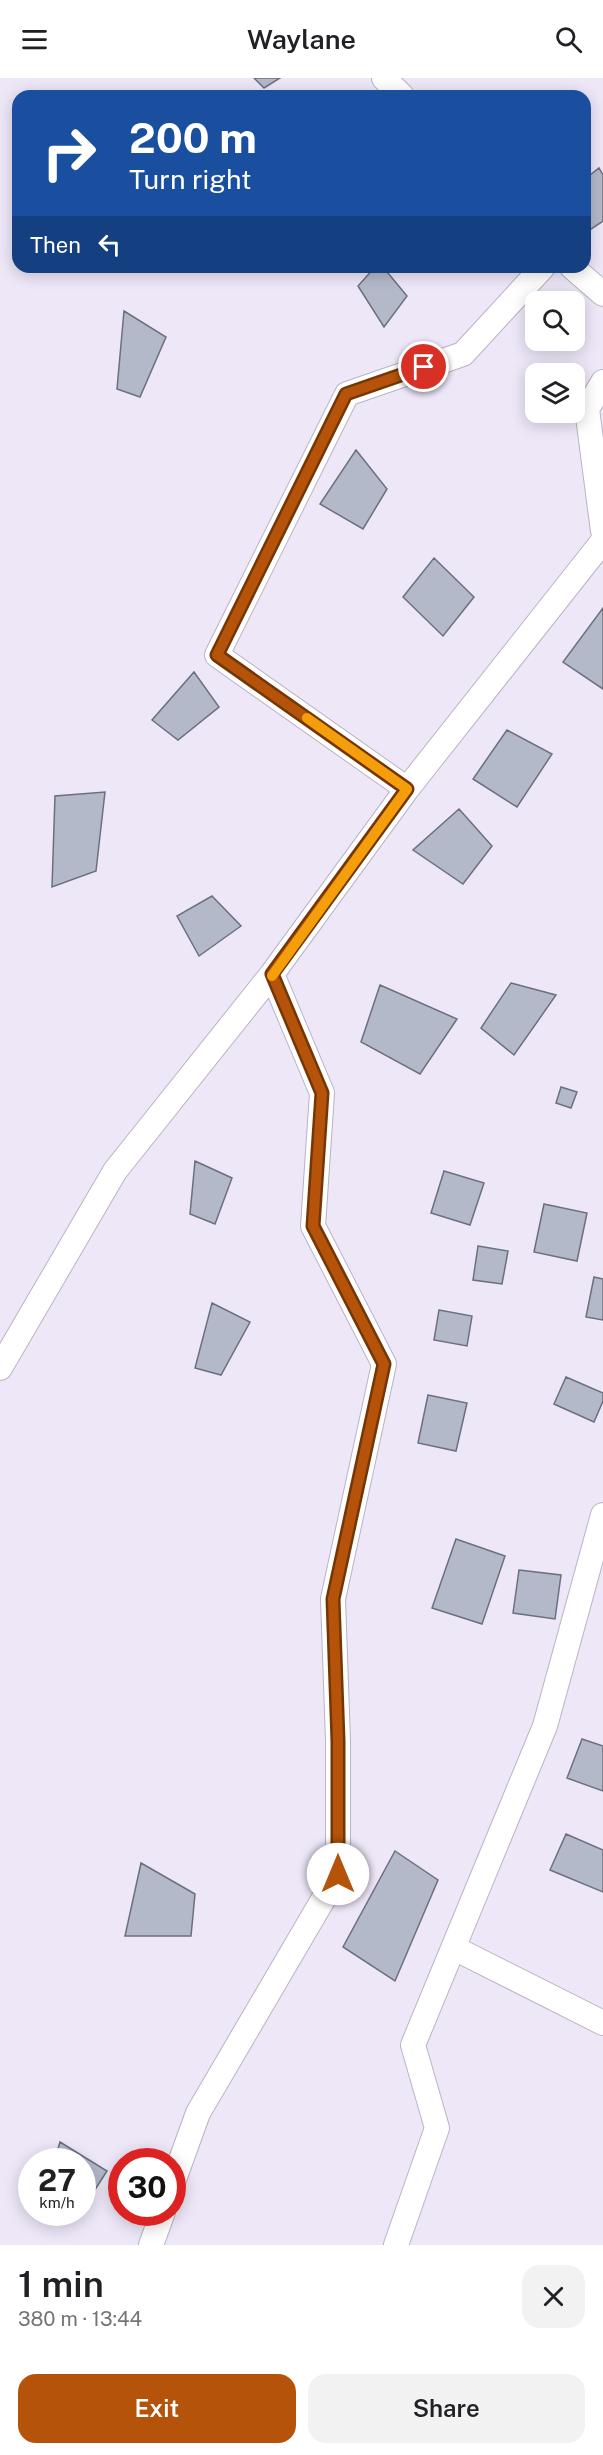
<!DOCTYPE html>
<meta charset="utf-8">
<style>
body{margin:0;font-family:"Public Sans",sans-serif;background:#f2f2f2;color:#202124;height:100vh;display:flex;flex-direction:column;font-size:22px;white-space:nowrap}
*{box-sizing:border-box;margin:0}
p{font-size:20px;color:#757577}
.icon{flex:none;width:33px;height:33px;fill:none;stroke:currentColor;stroke-width:2;stroke-linecap:round;stroke-linejoin:round}
.map{position:relative;height:2167px;overflow:hidden}
.details{display:flex;flex-direction:column;background:#fff;flex:1}
.details>*{flex:none}
.hud{position:absolute;left:12px;top:12px;width:579px;height:183px;border-radius:18px;box-shadow:0 3px 15px #0003;background:#1a4fa0;color:#fff;overflow:hidden}
.fabs{position:absolute;left:525px;top:213px;display:grid;gap:12px}
.fabs a{display:grid;place-items:center;width:60px;height:60px;border-radius:12px;background:#fff;box-shadow:0 3px 15px #0003;font-size:30px}
.speed{position:absolute;left:18px;top:2070px;display:flex;gap:12px;font-size:30px;font-weight:700;text-align:center}
.speed>*{display:grid;place-content:center;width:78px;height:78px;border-radius:50%;background:#fff;box-shadow:0 3px 15px #0003;line-height:1}
.speed small{font-size:15px;font-weight:400}
.speed .limit{border:9px solid #d22;background:#fff;color:#111}
.pin{position:absolute;display:grid;place-items:center;width:51px;height:51px;color:#fff;margin:-26px;border:3px solid #fff;border-radius:50%;box-shadow:0 2px 6px #0007}
.me{position:absolute;width:66px;margin:-33px;rotate:0deg;stroke-linejoin:round;filter:drop-shadow(0 0 4px #0008)}
.turn{display:flex;align-items:center;gap:21px;height:126px;padding:0 18px;font-size:27px}
.turn .icon{width:78px;height:78px;stroke-width:2.5}
.turn b{display:block;font-size:42px;line-height:51px}
.then{display:flex;align-items:center;height:57px;padding:0 18px;background:#0003;gap:12px;font-size:22px}
.round{display:grid;place-items:center;flex:none;width:63px;height:63px;border-radius:18px;background:#f2f2f2}
.head{display:flex;align-items:center;justify-content:space-between;height:102px;padding:0 18px}
h1{font-size:36px;font-weight:600;line-height:45px}
.action{display:flex;gap:12px;margin-top:auto;padding:12px 18px}
.action a{flex:1;height:69px;border-radius:18px;background:#b45309;color:#fff;font-size:24px;font-weight:600;line-height:69px;text-align:center}
.action a+a{background:#f2f2f2;color:#202124}
header{display:flex;justify-content:space-between;align-items:center;height:78px;padding:0 18px;background:#fff;font-size:27px;font-weight:600}
.map>svg:first-child{display:block}
.building{fill:#b4b9ca;stroke:#6b707e;stroke-width:1.5}
.lines{fill:none;stroke-linecap:round;stroke-linejoin:round}
.minor-casing{stroke:#bab3c3;stroke-width:26}
.minor{stroke:#fff;stroke-width:24}
.route-casing{stroke:#753606;stroke-width:15}
.route{stroke:#b45309;stroke-width:10}
.slow{stroke:#f59e0b;stroke-width:10}
</style>
<header><svg class="icon" aria-label="menu" viewBox="0 0 24 24"><path d="M4 6h16M4 12h16M4 18h16"/></svg>Waylane<svg class="icon" aria-label="search" viewBox="0 0 24 24"><circle cx="10" cy="10" r="6"/><path d="M15 15l6 6"/></svg></header>
<div class="map">
<svg width="603" height="2167" viewBox="0 0 603 2167">
<rect width="100%" height="100%" fill="#ede7f8"/>
<path class="building" d="M254,0h26l-16,10z
M599,90l4,7v46l-18,12v-54z
M375,189h8l24,29 -23,31 -26,-41z
M124,233l42,26 -26,60 -23,-8z
M356,372l31,39 -24,40 -43,-25z
M434,480l40,39 -31,39 -40,-39z
M603,530v81l-40,-27z
M194,594l25,35 -41,33 -26,-20z
M507,652l45,24 -35,53 -44,-28z
M105,714l-9,79 -44,16 3,-91z
M459,731l33,37 -29,38 -50,-34z
M212,818l29,30 -42,30 -22,-40z
M511,905l45,12 -42,60 -33,-27z
M380,907l77,34 -37,55 -59,-32z
M561,1009l16,5 -6,16 -15,-5z
M195,1083l37,17 -17,46 -25,-10z
M444,1093l40,12 -14,42 -39,-12z
M544,1126l43,9 -10,48 -43,-9z
M478,1168l30,5 -6,33 -29,-4z
M594,1199l9,2v41l-17,-3z
M212,1225l38,19 -29,53 -26,-7z
M439,1232l33,6 -5,30 -33,-6z
M566,1299l37,16v8l-9,21 -40,-18z
M428,1317l39,8 -11,48 -38,-8z
M456,1461l49,17 -23,68 -50,-16z
M519,1492l42,5 -6,44 -42,-6z
M582,1661l21,7v45l-36,-13z
M566,1756l37,16v42l-53,-22z
M395,1773l43,29 -43,101 -52,-34z
M141,1785l54,31 -4,42h-66z
M60,2064l47,29 -25,39v-48h-28z"/>
<g class="lines">
<defs>
<path id="minor" d="M384,0l18,18
M572,189l31,27
M603,304l-16,27 16,122
M407,711l-190,-134 130,-261 116,-40 80,-87
M0,1290l115,-197 157,-197 135,-185 196,-248
M454,1870l149,75
M172,2107l26,-72 140,-239v-133l-5,-142 51,-235 -71,-138 9,-133 -50,-119
M151,2167l12,-33
M396,2167l41,-117 -24,-83 132,-319 58,-211"/>
</defs>
<use href="#minor" class="minor-casing"/>
<use href="#minor" class="minor"/>
</g>
<g class="lines">
<defs>
<path id="route" d="M338,1796v-133l-5,-142 51,-235 -71,-138 9,-133 -50,-119 135,-185 -190,-134 129,-261 78,-27"/>
</defs>
<use href="#route" class="route-casing"/>
<use href="#route" class="route"/>
<path class="slow" d="M272,898l135,-187 -100,-71"/>
</g>
</svg>
<div class="fabs">
<a><svg class="icon" aria-label="search" viewBox="0 0 24 24"><circle cx="10" cy="10" r="6"/><path d="M15 15l6 6"/></svg></a>
<a><svg class="icon" aria-label="layers" viewBox="0 0 24 24"><path d="M12 4l9 5-9 5-9-5zM3 14l9 5 9-5"/></svg></a>
</div>
<div class="speed"><div>27<small>km/h</small></div><div class="limit">30</div></div>
<div class="pin" style="left:424px;top:289px;background:#d93025"><svg class="icon" aria-label="arrive" viewBox="0 0 24 24"><path d="M6 21V4h12l-3 4 3 4H6"/></svg></div>
<svg class="me" style="left:338px;top:1796px" viewBox="-20 -20 40 40"><circle r="19" fill="#fff"/><path d="M0-13L10 11 0 6-10 11z" fill="#b45309"/></svg>
<div class="hud">
<div class="turn"><svg class="icon" aria-label="right" viewBox="0 0 24 24"><path d="M7 20v-9h11M14 6l5 5-5 5"/></svg><div><b>200 m</b>Turn right</div></div>
<div class="then">Then<svg class="icon" aria-label="left" viewBox="0 0 24 24"><path d="M17 20v-9H6M10 6l-5 5 5 5"/></svg></div>
</div>
</div>
<section class="details">
<div class="head"><div><h1>1 min</h1><p>380 m · 13:44</p></div><a class="round"><svg class="icon" aria-label="close" viewBox="0 0 24 24"><path d="M6 6l12 12M18 6L6 18"/></svg></a></div>
<div class="action"><a>Exit</a><a>Share</a></div>
</section>
